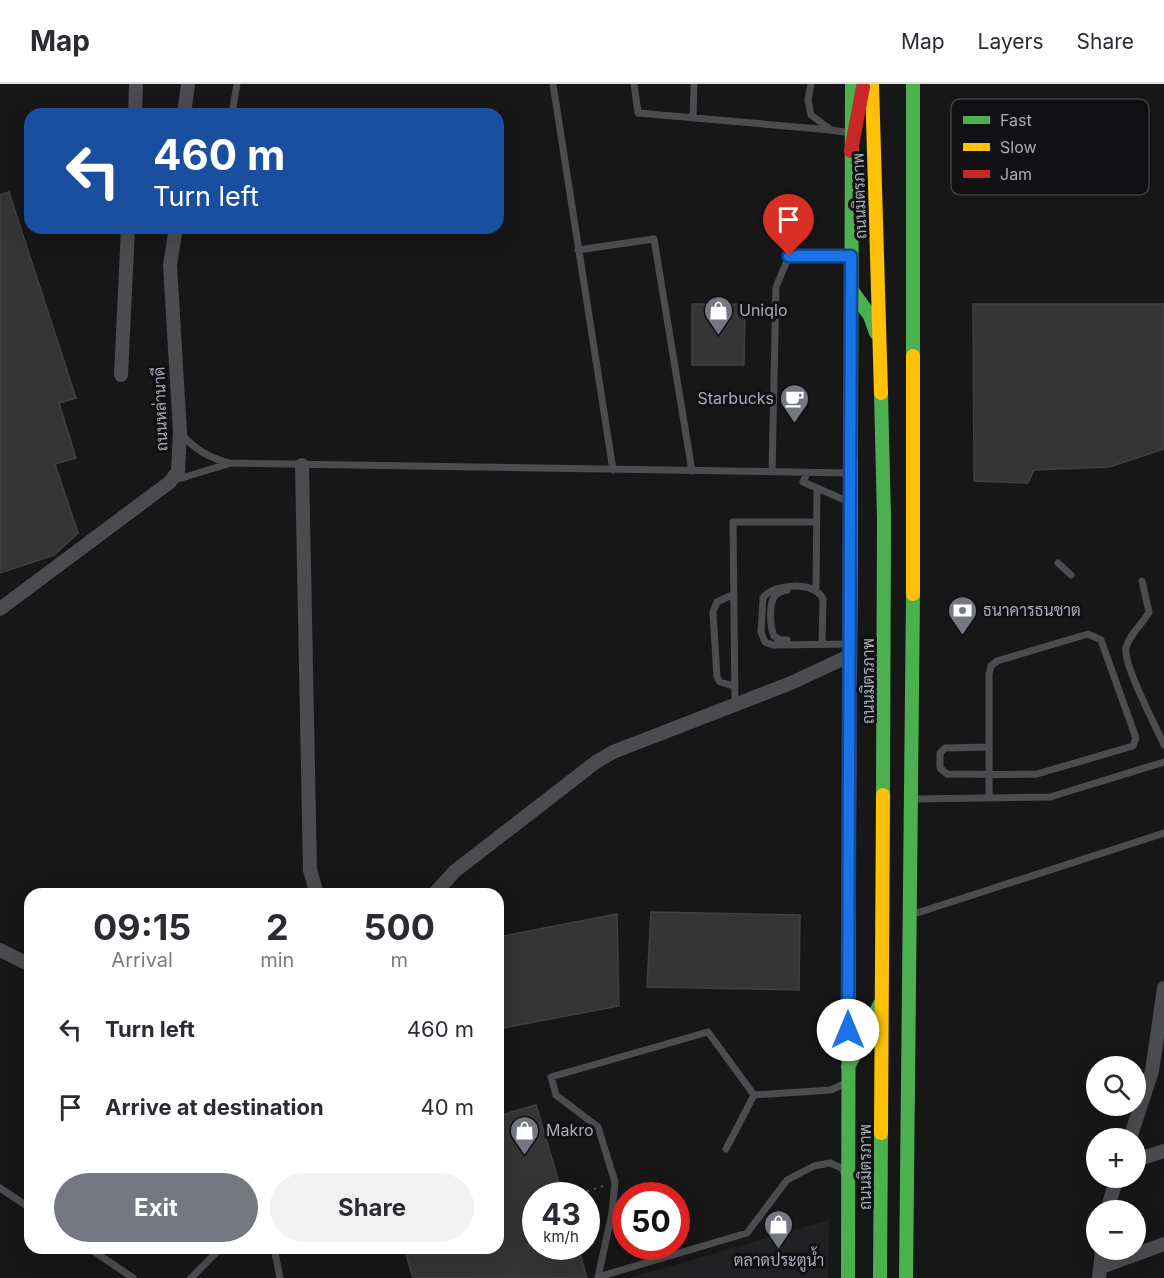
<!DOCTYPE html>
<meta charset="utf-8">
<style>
body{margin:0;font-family:Inter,Sarabun,sans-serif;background:#f2f2f3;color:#2b2b33;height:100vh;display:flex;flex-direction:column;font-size:22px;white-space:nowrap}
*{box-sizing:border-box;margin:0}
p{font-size:20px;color:#7c7c81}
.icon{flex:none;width:33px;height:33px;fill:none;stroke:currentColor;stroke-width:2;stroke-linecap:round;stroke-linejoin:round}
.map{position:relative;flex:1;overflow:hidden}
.details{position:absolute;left:24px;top:804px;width:480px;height:366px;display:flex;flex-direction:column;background:#fff;border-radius:18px;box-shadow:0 6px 24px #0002}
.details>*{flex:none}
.top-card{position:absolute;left:24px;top:24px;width:480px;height:126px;border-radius:18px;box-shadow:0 6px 24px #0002;background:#1a4fa0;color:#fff;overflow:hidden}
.controls{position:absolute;left:1086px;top:972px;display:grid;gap:12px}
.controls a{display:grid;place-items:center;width:60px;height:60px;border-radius:50%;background:#fff;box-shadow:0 6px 24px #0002;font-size:30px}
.speed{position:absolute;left:522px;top:1098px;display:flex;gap:12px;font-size:30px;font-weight:700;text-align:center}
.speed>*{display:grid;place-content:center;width:78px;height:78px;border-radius:50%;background:#fff;box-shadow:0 6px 24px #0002;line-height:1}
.speed small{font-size:15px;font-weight:400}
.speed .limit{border:9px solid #d22;background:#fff;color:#111}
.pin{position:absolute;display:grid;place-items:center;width:51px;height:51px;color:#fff;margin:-62px -26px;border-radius:50% 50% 50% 0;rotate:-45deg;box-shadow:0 0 6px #0007}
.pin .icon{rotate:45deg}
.me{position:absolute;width:66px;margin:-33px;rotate:0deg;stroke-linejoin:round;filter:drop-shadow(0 0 4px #0008)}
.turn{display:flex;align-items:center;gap:21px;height:126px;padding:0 30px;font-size:27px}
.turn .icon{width:78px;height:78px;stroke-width:2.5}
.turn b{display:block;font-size:42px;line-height:51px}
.eta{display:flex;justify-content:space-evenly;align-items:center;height:102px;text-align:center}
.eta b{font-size:36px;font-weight:700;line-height:42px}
.action{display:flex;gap:12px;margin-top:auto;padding:12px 30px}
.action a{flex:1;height:69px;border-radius:36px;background:#757880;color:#fff;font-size:24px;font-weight:700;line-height:69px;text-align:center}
.action a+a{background:#f2f2f3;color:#2b2b33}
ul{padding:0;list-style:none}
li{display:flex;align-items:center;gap:18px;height:78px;padding:0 30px}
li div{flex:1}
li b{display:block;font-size:22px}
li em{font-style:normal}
header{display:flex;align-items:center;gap:36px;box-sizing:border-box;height:84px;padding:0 30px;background:#fff;border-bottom:2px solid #e1e1e2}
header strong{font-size:28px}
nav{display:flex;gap:33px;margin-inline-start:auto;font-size:21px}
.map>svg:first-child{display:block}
.built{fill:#212123}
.building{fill:#353536;stroke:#3f4043;stroke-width:1.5}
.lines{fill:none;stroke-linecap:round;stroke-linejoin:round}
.path{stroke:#4d4e52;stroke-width:2;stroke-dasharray:3 4.5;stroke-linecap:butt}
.lane{stroke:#4b4c50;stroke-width:7}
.street{stroke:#4b4c50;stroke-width:14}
.fast{stroke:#4caf50;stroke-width:14}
.slow{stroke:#ffc107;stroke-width:14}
.jam{stroke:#c62828;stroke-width:14}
.route-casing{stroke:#114b97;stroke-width:15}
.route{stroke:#1a73e8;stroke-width:10}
.labels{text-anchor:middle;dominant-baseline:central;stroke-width:6;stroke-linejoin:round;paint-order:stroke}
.street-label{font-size:16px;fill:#a8adb8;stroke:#111113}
.poi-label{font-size:16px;fill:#a8adb8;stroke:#111113;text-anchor:start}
.key{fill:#111113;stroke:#3e4045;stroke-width:1.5}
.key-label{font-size:16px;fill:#a8adb8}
</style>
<header>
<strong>Map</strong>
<nav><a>Map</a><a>Layers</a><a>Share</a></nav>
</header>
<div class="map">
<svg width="1164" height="1194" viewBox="0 0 1164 1194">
<rect width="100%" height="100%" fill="#171717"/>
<path class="built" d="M829,1136l-1,58h-199z"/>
<path class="building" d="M9,108l67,206 -17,5 17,55 -21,6 23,69 -24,22 -54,18v-378z
M692,220h53l-1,61h-52z
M973,220h191v145l-55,18 -75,3 -6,13 -54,-2z
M651,828l149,3 -1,75 -152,-3z
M617,830l2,92 -121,23v-92z
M536,1021l27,91h-27v50h42l9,32h-174l-9,-30h94v-132z"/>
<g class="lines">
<path class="path" d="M572,1112l34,-11"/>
<path class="lane" d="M553,0l60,386
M634,0l4,29 193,17
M811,0l-3,16 3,15 20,15 20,3
M232,30l5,-30
M693,34l1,-34
M578,166l76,-11 38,232
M181,350c15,16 28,24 49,29l620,10
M772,388l4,-185 13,-31h62
M807,389l-4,9 44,19
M175,396l53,-16
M1058,479l13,12
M1142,497l7,31c-6,12 -20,22 -23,36 -3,17 30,78 38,97
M816,505l1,-101
M787,506c-5,1 -10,2 -13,7 -5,8 -4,30 0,39l6,4h7
M734,510l-17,8 -4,10 4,65 3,5 14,4
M822,560l1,-45c-7,-18 -50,-16 -60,-1l-2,34 4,10 8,3 76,-1
M735,621l-2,-183h83
M988,663l-43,1 -5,5v15l7,6c30,0 60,1 90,0l96,-28 3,-8 -35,-98 -13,-6 -91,27 -6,5 -2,8c0,41 0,83 0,124
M913,715l137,-2 114,-35
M914,830l250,-81
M726,1065l28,-54
M844,1089l-2,-5 -12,-5 -16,3 -27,14 -40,53 -149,44 14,-64 3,-31 -17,-55 -42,-32 -5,-18 157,-45 46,63 77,-5 15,-7
M0,1104l30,20
M89,1164l44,30
M274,1164l6,30
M191,1194l30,-30"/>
<path class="street" d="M135,30l1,-30
M184,30l4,-30
M121,291l7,-147
M302,381l8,405 7,24
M0,525l170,-127 8,-11 2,-39 -10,-167 6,-37
M434,810l21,-23 141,-109 17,-10 178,-69 58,-27
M0,866l30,15
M1130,1054l22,-67 12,-83
M1136,1076l28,-9
M1107,1126l10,-32
M1101,1183l63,-23
M1099,1194l3,-28"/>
<path class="fast" d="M913,0v272
M851,205l19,27 6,17
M881,309l3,125 -1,277
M851,378l1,-378
M848,983l32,-63
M848,1194l1,-437
M880,1194l1,-145
M906,1194l7,-684"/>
<path class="slow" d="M872,0l9,309
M913,510v-238
M850,595l1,-217
M881,1049l2,-338"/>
<path class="jam" d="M851,67l12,-64
M849,757l1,-162"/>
</g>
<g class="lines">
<defs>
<path id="route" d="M789,172h62l-3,774"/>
</defs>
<use href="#route" class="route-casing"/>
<use href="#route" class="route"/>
</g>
<defs>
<symbol id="shop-pin" viewBox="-11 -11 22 30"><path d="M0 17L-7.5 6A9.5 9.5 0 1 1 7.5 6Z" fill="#757880" stroke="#111113"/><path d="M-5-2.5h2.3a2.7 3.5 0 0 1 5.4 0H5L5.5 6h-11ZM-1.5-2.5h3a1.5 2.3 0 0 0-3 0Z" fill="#fff"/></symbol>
<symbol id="cafe-pin" viewBox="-11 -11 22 30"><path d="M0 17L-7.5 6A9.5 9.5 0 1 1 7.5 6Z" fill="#757880" stroke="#111113"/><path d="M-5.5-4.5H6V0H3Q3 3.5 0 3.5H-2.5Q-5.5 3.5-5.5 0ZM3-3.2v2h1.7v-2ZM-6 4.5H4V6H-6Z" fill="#fff"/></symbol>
<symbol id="bank-pin" viewBox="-11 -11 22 30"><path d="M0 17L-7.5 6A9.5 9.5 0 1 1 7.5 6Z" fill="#757880" stroke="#111113"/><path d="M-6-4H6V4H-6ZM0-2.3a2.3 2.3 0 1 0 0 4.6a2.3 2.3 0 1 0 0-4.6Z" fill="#fff"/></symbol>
</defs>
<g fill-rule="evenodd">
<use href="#shop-pin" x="702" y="210" width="33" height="45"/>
<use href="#cafe-pin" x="778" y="298" width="33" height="45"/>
<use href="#bank-pin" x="946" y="510" width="33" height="45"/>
<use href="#shop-pin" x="508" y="1030" width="33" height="45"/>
<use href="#shop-pin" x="762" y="1124" width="33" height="45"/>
</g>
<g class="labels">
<g class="street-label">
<text transform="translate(859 112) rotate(-92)">ถนนมิตรภาพ</text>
<text transform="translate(160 325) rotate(-92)">ถนนหล่านาดี</text>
<text transform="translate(868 597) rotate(-90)">ถนนมิตรภาพ</text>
<text transform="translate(865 1083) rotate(-90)">ถนนมิตรภาพ</text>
</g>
<g class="poi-label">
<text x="739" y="226">Uniqlo</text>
<text x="774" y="314" text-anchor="end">Starbucks</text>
<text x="983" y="526">ธนาคารธนชาต</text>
<text x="546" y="1046">Makro</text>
<text x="779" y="1176" text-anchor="middle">ตลาดประตูน้ำ</text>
</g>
</g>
<rect x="951" y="15" width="198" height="96" rx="9" class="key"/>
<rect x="963" y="32" width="27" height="8" fill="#4caf50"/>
<rect x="963" y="59" width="27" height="8" fill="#ffc107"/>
<rect x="963" y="86" width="27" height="8" fill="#c62828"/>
<g class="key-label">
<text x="1000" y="42">Fast</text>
<text x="1000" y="69">Slow</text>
<text x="1000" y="96">Jam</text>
</g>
</svg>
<div class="controls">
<a><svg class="icon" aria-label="search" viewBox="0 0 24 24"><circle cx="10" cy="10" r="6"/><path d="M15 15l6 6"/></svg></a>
<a>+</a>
<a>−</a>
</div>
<div class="speed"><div>43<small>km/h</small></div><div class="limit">50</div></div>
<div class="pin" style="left:789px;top:172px;background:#d93025"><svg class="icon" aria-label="arrive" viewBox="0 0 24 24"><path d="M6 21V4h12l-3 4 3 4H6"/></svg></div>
<svg class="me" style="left:848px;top:946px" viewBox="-20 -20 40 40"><circle r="19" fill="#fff"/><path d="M0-13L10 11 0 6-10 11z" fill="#1a73e8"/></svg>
<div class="top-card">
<div class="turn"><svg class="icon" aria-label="left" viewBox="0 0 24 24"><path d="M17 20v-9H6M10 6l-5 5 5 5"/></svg><div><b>460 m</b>Turn left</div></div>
</div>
<section class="details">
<div class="eta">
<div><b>09:15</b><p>Arrival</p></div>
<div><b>2</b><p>min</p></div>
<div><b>500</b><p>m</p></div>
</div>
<ul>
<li><svg class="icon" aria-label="left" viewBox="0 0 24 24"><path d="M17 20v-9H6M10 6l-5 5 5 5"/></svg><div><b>Turn left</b></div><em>460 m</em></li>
<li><svg class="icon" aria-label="arrive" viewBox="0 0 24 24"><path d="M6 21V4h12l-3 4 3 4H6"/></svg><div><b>Arrive at destination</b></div><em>40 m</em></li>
</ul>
<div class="action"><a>Exit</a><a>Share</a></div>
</section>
</div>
